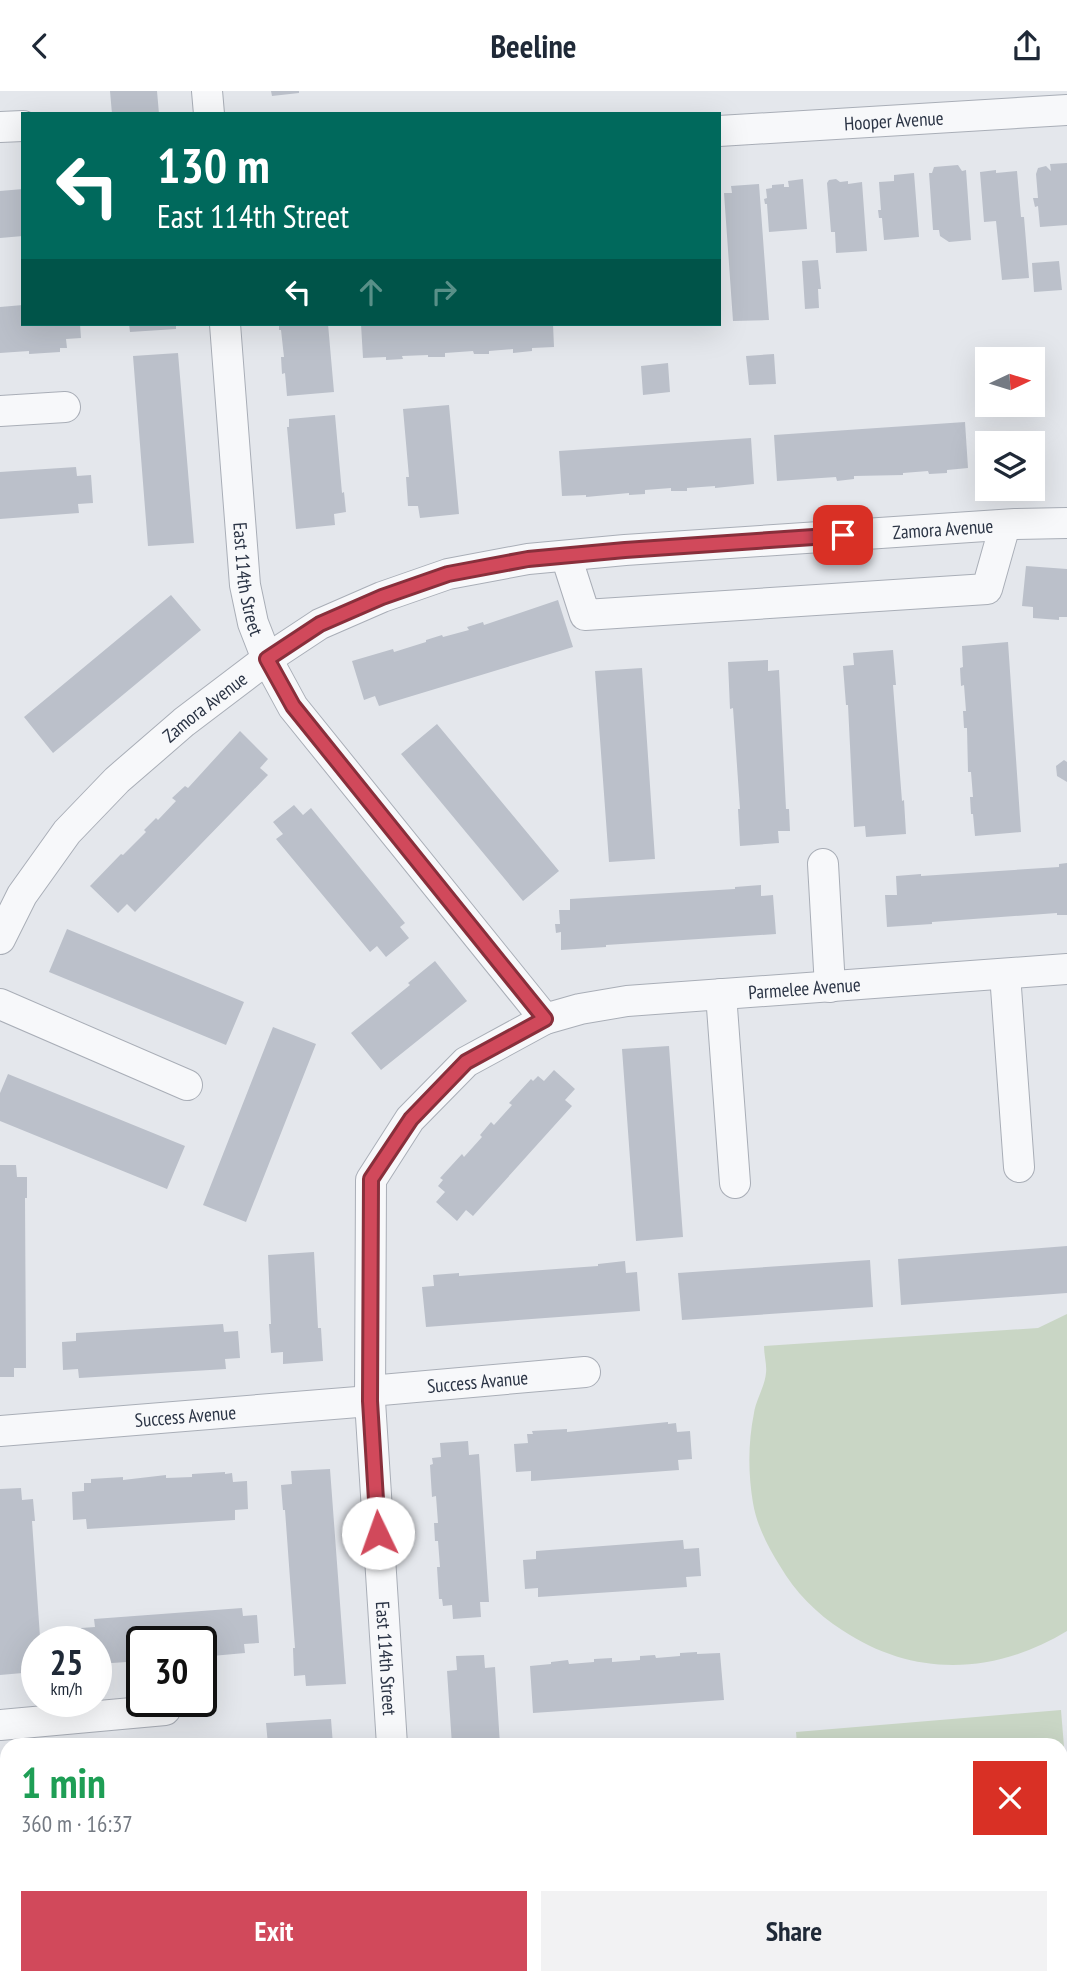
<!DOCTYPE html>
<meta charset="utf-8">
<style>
body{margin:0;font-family:"PT Sans Narrow",sans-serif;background:#f2f2f3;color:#1f2937;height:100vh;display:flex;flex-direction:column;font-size:26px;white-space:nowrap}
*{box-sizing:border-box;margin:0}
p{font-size:23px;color:#747a83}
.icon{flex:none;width:38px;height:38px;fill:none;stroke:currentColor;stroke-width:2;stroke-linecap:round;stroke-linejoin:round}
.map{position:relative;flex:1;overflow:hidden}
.drawer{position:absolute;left:0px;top:1647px;width:1068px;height:247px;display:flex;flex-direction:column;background:#fff;border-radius:21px 21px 0 0;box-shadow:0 7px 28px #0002}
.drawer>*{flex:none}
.guide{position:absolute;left:21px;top:21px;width:700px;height:214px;border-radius:0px;box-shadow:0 7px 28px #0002;background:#00695c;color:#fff;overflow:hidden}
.needle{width:46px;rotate:86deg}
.buttons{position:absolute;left:975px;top:256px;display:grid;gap:14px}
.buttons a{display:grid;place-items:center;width:70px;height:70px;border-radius:0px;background:#fff;box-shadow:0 7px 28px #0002;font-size:35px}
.speed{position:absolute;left:21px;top:1535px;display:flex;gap:14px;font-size:35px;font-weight:700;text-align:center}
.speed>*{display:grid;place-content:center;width:91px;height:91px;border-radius:50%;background:#fff;box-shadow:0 7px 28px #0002;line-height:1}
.speed small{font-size:18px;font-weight:400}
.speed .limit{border:4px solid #111;border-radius:10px;background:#fff;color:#111}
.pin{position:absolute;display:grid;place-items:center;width:60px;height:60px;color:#fff;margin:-30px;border-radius:14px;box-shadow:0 4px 10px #0006}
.me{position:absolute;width:77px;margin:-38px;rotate:357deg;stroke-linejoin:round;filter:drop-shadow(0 0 5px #0008)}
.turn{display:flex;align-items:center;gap:24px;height:147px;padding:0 21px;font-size:32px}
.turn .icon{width:91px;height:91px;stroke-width:2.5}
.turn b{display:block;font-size:49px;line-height:60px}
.lanes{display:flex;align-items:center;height:66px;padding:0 21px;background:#0003;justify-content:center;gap:35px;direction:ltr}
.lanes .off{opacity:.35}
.round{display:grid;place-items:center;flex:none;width:74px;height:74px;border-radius:0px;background:#f2f2f3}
.headline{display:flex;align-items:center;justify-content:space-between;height:119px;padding:0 21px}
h1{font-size:42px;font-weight:600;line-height:52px;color:#1e9e55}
.button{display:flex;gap:14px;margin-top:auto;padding:14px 21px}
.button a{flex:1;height:80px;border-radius:0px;background:#d1495b;color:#fff;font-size:28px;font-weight:600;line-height:80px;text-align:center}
.button a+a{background:#f2f2f3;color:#1f2937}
header{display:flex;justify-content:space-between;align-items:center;height:91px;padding:0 21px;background:#fff;font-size:32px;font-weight:600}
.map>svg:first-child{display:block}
.green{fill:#c9d6c5}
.building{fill:#bbc0ca}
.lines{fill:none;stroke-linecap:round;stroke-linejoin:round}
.minor-casing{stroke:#a9aeb7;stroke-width:32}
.minor{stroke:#f7f8fa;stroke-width:30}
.route-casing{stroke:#882f3b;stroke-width:18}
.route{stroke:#d1495b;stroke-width:12}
.labels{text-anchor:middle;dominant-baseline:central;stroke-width:7;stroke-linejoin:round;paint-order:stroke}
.street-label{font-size:19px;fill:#2b3445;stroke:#f4f6f9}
</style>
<header><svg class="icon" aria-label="back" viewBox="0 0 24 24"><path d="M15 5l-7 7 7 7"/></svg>Beeline<svg class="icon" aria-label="share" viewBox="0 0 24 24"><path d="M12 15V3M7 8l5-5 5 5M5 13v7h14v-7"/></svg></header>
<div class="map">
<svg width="1067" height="1893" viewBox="0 0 1067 1893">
<rect width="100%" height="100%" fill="#e4e7ec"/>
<path class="green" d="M1067,1223v317c-73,44 -153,47 -225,-1 -25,-16 -47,-38 -62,-64 -12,-19 -23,-40 -27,-63 -5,-30 -5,-60 1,-90 2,-13 11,-27 12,-40 1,-8 -2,-18 -2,-27l274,-18z
M1061,1619l6,73v50l-6,1 -1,-89h-263l-1,-13z
M1055,1887v6l-119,-1 77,-5z"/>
<path class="building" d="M110,0h47l2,23h-47z
M271,0h28v2l-27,3z
M1067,72v62l-27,2 -2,-21 -3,1 -2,-9h5l-2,-24 2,-6 8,-2 5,5 -1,-7z
M958,74l4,6 4,-1 5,70 -22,2 -9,-6 -1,-6h-6l-4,-57h3l2,-6z
M996,79v3l21,-2 4,46h3l5,61 -27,2 -6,-59 -12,1 -4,-50z
M914,82l5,64 -35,3 -2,-22h-3l-1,-8h3l-2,-28 15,-1v-6z
M803,88l4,50 -38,3 -2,-28h-2l-1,-5 3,-1 -1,-9 6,-1v-3l12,-1v3h5l-1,-6z
M836,88l4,3 8,-1v3l14,-2 5,69 -31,2 -1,-21h-4l-4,-49 2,-3z
M759,93l10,136 -36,1 -9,-128h8l-1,-7z
M23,98v47l-23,2v-47z
M818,169l3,29h-3l1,19 -14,1 -3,-48z
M1059,170l3,29 -28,2 -2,-29z
M23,214v19h57l1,14 -15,1 1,9h-7v4l-31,2v-3l-29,2v-46z
M129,233h47v5l-46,3z
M279,233h49l6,68 -47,4 -2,-23 -3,1 -1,-17h3l-3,-27h-2z
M361,233h192l1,23 -22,1v3l-19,2v-4l-24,2v3h-15l-1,-3 -28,2v4h-17v-2l-26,1 1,3 -17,1v-3l-23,1z
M178,262l16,190 -46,3 -15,-190z
M774,263l2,30 -27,1 -3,-29z
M668,272l2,29 -27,3 -2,-29z
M449,314l10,109 -39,4 -2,-12h-10l-2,-29h3l-6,-68z
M335,324l7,78 2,-1 2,20 -12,2 1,11 -39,4 -9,-102h2v-8z
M965,331l3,46 -21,2v3l-18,1 -1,-3 -25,2v2l-49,1v3l-17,2 -1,-4 -59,4 -3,-46z
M751,347l3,46 -39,4v-2l-28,2v3h-16v-3l-26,2v4l-16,1v-2l-43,4v-2l-24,1 -3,-45z
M76,376l1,9 14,-1 2,28 -15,1 1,9 -79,6v-47z
M1026,475l41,3v48h-8v3l-26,-2v-11l-11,-1z
M171,504l30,35 -148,123 -29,-36z
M558,509l15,47 -194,59 -4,-10 -11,4 -12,-39 41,-12 1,3 32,-10v-2l16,-5 1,2 26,-7 -2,-3 16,-5 1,3z
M1008,551l13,190 -46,4 -2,-22h-2l-1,-17h3l-2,-25h-3l-1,-44h-3l-1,-17h3l-2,-26 -3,1 -1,-18 3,-1 -1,-21z
M893,559l3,35h-3l9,116 2,-1 2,34 -40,3 -1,-11 -11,1 -6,-122h-2l-3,-39 11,-1 -1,-12z
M768,569v11l11,-1 7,139h3l1,22h-12l1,12 -39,3 -2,-37h2l-7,-101 -3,1 -2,-47z
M642,577l13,191 -46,3 -14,-191z
M437,633l122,147 -36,30 -122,-147z
M240,640l28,28 -8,9 8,7 -133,137 -8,-8 -9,9 -28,-27 31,-32 2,1 23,-23 -2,-2 12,-12 2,2 18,-19 -4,-3 13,-12 3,2z
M1064,669l3,2v20l-10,-6 -1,-10z
M294,714l9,10 8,-7 94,115 -5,4 9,11 -23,19 -9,-11 -7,6 -94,-113 7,-5 -10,-12z
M1067,772v52h-10v-2l-125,9v2l-45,3 -2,-32h12l-1,-19 25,-2v2l138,-9v-3z
M761,794v11l12,-1 3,39 -170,11v2l-45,3v-18l-5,1 -1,-9h5l-1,-14h11v-11l165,-10v-2z
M67,838l177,73 -18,43 -177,-73z
M435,870l32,40 -86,69 -30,-37 59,-48 -2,-2z
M273,936l43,17 -70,178 -43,-17z
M669,955l14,191 -47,4 -14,-192z
M554,979l21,19 -10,11 7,6 -99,110 -7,-6 -9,11 -21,-19 9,-10 -7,-6 5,-6 -3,-2 22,-24 2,3 18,-20 -2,-2 11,-13 3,3 18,-20 -3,-2 22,-24 2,2 5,-5 6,5z
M8,983l177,72 -18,43 -167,-68v-28z
M0,1074h16l1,12h10v21h-2l1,170h-12v9h-14z
M1067,1155v47l-166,12 -3,-46z
M314,1161l4,76h3l2,33 -40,3v-12l-12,1 -2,-29h2l-3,-69z
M870,1169l3,47 -191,13 -4,-47z
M625,1170l1,12 11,-1 3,39 -214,16 -4,-40 12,-1 -1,-11 26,-2v3l139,-10v-2z
M223,1233l1,8 14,-1 2,27 -15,1 1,10 -147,9 -1,-9 -15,1 -1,-28 14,-1v-8z
M668,1331v2l8,-1 1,9 13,-1 2,28 -14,1 1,10 -148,11v-10l-15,1 -2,-28 14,-1 -1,-9h6l-1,-3 35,-2v3z
M468,1350l1,14 10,-1 10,148h-9l1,15 -28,2 -1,-14 -9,1 -1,-7h-3l-2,-32h3l-2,-26h-3l-1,-18h4l-2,-27 -4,1 -2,-32 3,-1 -1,-6 9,-1 -1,-14z
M330,1378l16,215 -40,2 -1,-11 -11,1 -1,-28h2l-10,-138h-2l-2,-25 11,-1 -1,-13z
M225,1381v2l7,-1 1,9 14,-1 1,28 -13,1v10l-148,9 -1,-10 -13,1 -1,-28 12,-1v-8h7v-4l32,-2v3l43,-5v3l26,-1v-3z
M21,1397l1,12 11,-1 2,22h-3l8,116 3,1 1,3h-7v19l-3,1v11l-34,3v-186z
M683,1449l1,9 15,-1 2,28 -15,1 1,10 -149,10v-9l-13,1 -2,-29 13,-1v-8z
M242,1517l1,8 14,-1 2,28 -15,1 1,9 -44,4v-16h-59v20l-45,3 -1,-23h-14l-1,-13 14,-1 -1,-8z
M697,1561v2l23,-1 4,47 -191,13 -3,-47 21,-2v-2l17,-2 1,4 25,-2v-3l18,-1v4l28,-2v-4l15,-1 1,3 24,-2v-3z
M484,1564l1,13 10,-1 5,78h-48l-5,-74 10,-1 -1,-14z
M331,1628l2,26h-65l-2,-22z
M467,1886h49v7h-48z
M553,1886h152v3l-62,4h-89z"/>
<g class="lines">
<defs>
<g id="minor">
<path d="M207,0l2,23"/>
<path d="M0,36l23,-1"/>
<path id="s1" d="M719,40l348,-21"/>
<path id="s2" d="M225,233l20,261 8,38 14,36 26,48 252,312 -79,43 -56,57 -39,61 -1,221 22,344"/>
<path d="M0,320l65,-4"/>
<path d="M566,465l19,59 402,-26 18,-64"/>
<path d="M823,773l7,123"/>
<path id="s3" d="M0,848l22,-44 45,-63 50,-52 67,-58 83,-63 53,-35 62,-27 66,-23 80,-15 97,-9 390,-26 52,-1"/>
<path d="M1005,883l14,193"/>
<path d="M721,903l14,189"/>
<path d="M0,913l187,81"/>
<path id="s4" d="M545,928l35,-10 47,-8 440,-32"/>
<path id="s5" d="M370,1300l215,-19"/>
<path id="s6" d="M0,1340l370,-30"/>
<path d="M0,1634l165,-15"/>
<path d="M406,1886l1,7"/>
<path d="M185,1892l63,-6"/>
</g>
</defs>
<use href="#minor" class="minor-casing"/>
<use href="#minor" class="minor"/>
</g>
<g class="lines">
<defs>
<path id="route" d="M378,1442l-8,-132 1,-222 40,-60 55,-57 79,-43 -252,-313 -26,-47 53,-35 62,-27 66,-23 80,-15 97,-9 218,-15"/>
</defs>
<use href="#route" class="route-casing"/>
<use href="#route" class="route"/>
</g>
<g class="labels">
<g class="street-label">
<text stroke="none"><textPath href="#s1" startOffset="175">Hooper Avenue</textPath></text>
<text stroke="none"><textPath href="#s3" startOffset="1090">Zamora Avenue</textPath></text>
<text stroke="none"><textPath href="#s2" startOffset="256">East 114th Street</textPath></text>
<text stroke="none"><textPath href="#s3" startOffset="313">Zamora Avenue</textPath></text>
<text stroke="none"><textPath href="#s4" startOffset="262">Parmelee Avenue</textPath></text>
<text stroke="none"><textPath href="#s5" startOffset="108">Success Avanue</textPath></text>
<text stroke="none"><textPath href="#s6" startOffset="186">Success Avenue</textPath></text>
<text stroke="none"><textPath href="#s2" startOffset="1516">East 114th Street</textPath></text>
</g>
</g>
</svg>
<div class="buttons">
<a><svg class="needle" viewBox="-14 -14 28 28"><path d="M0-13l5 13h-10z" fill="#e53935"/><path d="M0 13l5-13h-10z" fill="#747a83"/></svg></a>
<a><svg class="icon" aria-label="layers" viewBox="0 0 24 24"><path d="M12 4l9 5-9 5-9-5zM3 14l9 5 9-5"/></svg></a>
</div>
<div class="speed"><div>25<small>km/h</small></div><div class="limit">30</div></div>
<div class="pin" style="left:843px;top:444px;background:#d93025"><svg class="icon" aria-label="arrive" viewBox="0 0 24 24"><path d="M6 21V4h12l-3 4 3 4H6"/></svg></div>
<svg class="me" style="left:378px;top:1442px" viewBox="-20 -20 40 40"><circle r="19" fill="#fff"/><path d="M0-13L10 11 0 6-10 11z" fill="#d1495b"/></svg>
<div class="guide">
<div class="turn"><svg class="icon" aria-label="left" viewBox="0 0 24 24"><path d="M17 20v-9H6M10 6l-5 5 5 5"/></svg><div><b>130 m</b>East 114th Street</div></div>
<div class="lanes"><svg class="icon" aria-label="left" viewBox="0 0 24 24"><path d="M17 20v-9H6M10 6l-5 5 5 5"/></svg><svg class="icon off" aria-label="ahead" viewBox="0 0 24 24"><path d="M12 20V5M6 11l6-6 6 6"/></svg><svg class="icon off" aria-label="right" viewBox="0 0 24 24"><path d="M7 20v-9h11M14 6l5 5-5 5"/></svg></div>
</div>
<section class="drawer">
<div class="headline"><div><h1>1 min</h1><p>360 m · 16:37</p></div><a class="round" style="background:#d93025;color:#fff"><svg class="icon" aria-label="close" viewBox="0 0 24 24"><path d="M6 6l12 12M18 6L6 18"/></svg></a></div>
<div class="button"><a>Exit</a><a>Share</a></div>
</section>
</div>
